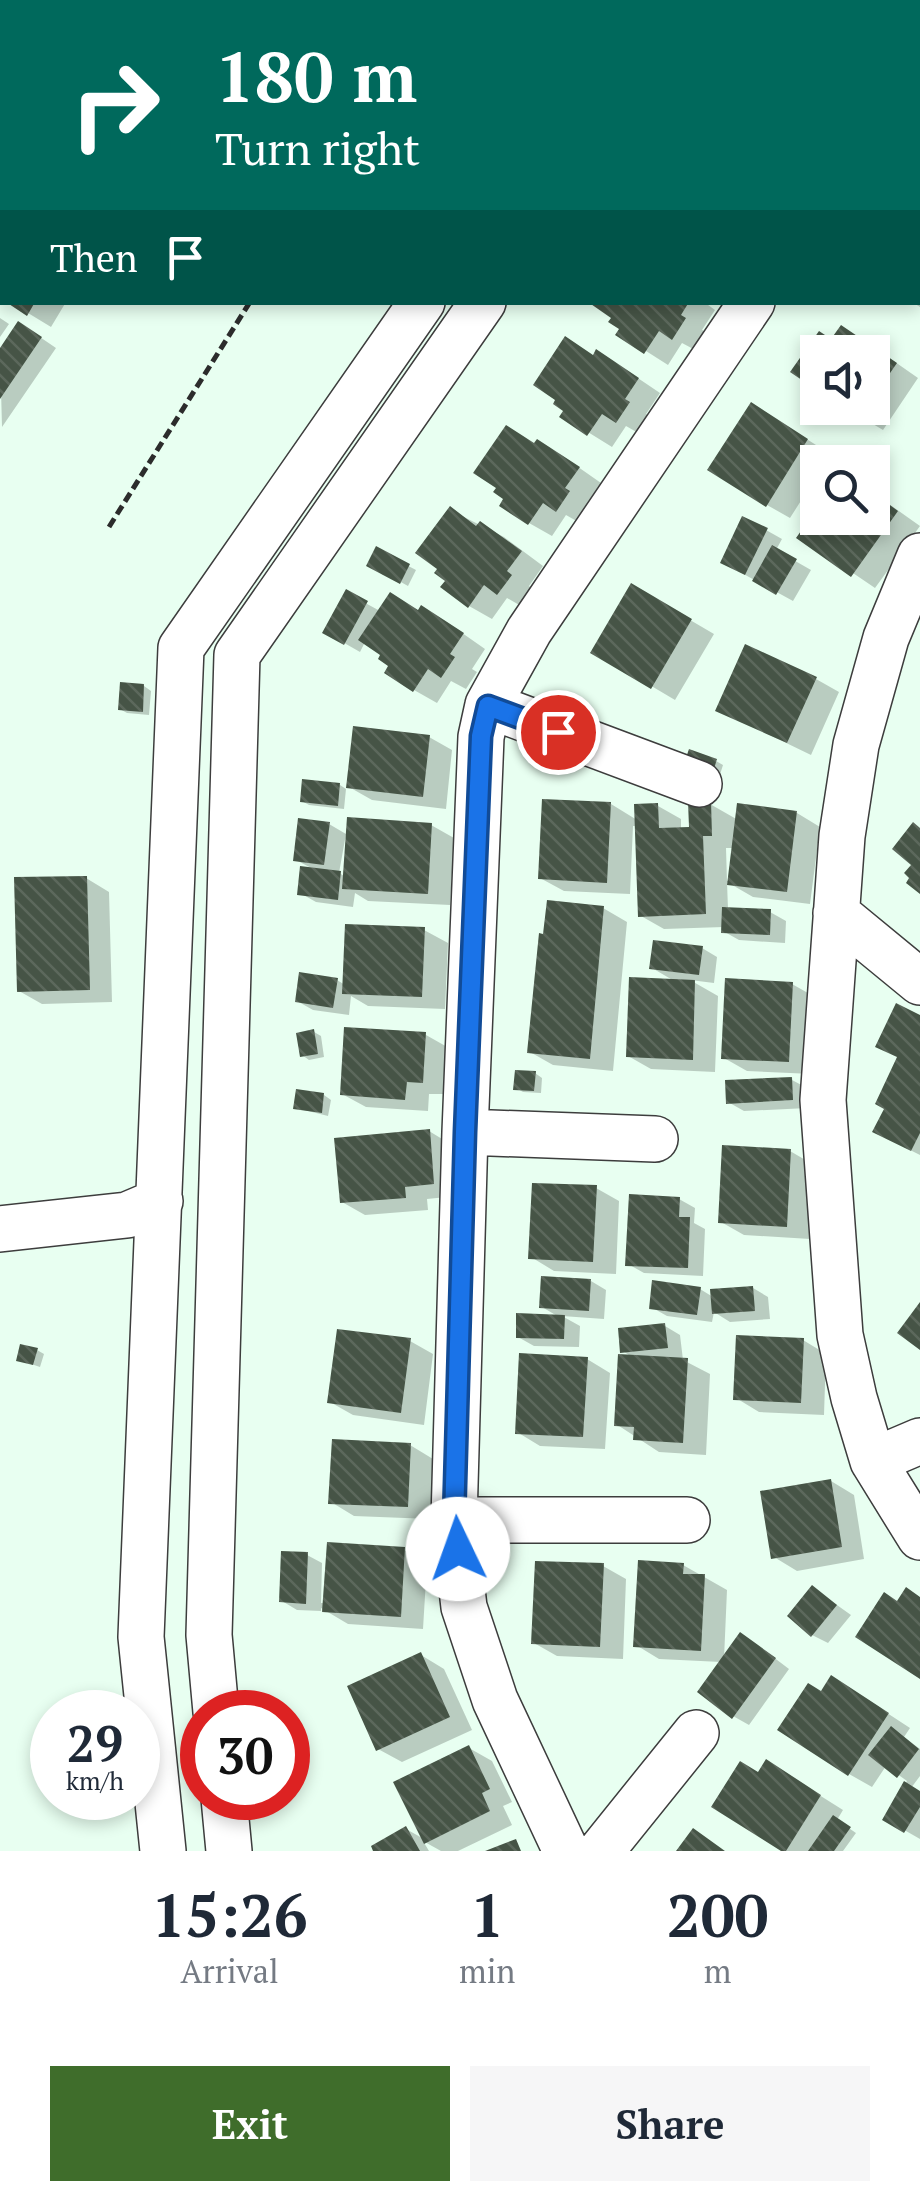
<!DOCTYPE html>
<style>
body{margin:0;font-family:"PT Serif",serif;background:#f6f6f7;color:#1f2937;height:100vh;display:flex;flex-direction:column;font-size:38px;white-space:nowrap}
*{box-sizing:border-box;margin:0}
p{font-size:32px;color:#747a83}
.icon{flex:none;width:55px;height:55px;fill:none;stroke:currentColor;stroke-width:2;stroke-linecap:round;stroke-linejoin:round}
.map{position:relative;height:1851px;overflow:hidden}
.side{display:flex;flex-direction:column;background:#fff;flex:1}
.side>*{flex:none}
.hud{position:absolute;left:0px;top:0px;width:920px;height:305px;box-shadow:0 5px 15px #0003;background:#00695c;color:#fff;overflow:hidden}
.tools{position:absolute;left:800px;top:335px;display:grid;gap:20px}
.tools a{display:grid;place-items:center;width:90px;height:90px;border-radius:0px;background:#fff;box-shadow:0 5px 15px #0003;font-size:50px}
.speed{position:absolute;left:30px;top:1690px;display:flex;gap:20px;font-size:50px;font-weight:700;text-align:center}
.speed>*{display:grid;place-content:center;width:130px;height:130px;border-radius:50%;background:#fff;box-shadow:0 5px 15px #0003;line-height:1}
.speed small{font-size:25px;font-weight:400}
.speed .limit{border:15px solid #d22;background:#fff;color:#111}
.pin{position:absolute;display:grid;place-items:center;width:85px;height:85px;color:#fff;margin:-42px;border:5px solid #fff;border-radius:50%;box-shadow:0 2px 10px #0007}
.me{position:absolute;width:110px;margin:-55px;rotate:357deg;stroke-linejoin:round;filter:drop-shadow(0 0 8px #0008)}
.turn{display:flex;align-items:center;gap:35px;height:210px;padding:0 50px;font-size:45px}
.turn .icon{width:130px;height:130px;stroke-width:2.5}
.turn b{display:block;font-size:70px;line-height:85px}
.then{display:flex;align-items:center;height:95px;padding:0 50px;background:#0003;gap:20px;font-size:38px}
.eta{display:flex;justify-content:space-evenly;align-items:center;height:170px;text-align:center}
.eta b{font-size:60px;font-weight:700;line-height:70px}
.primary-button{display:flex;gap:20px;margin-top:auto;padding:20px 50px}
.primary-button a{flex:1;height:115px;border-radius:0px;background:#3f6d2b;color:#fff;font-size:40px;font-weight:700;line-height:115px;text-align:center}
.primary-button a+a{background:#f6f6f7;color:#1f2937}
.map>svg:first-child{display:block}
.shadow{fill:#0003;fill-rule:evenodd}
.building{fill:url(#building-back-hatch)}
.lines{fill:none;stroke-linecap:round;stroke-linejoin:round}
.minor-casing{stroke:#3d3d3d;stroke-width:48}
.path{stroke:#2c2c2c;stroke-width:5;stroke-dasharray:10 5;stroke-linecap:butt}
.minor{stroke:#fff;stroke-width:45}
.route-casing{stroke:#114b97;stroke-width:25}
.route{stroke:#1a73e8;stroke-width:18}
</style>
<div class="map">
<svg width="920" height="1851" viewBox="0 0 920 1851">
<defs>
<pattern id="building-back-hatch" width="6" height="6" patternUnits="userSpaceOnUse" patternTransform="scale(2.5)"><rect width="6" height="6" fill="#465446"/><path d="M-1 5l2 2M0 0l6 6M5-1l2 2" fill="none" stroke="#5c685c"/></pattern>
</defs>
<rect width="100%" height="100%" fill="#e8fff1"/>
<path class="shadow" d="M122,0h34l5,2h-40z
M178,0h97l-99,2z
M787,0h27l4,2h-32z
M0,59l2,2v74l-2,-2z
M0,192l2,1v33l-2,-2z
M918,206l2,2v99l-8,-5h6z
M0,239l2,1v58l-2,-2z
M10,302h56l-15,25z
M592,302h112l11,8 -13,20 6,3 -11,18 -15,-8 -14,22 -22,-14 -31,-34z
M0,318l9,6 -9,13z
M34,333l22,15 -54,79 -2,-74z
M820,334l12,8 33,-1 53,37 -35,52 -37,-22h26v-56h-54z
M594,357l26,9 40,27 -14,21 6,3 -12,17 -14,-8 -14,21 -50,-31z
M774,418l56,36 -5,8h-7v12l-28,44 -23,-13z
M536,445l25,10 40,28 -14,20 5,3 -12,17 -14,-8 -14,21 -23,-13z
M872,492l48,34 -45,62 -75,-51 18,-19h54z
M450,510l54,27 39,29 -14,20 4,4 -12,16 -14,-8 -15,21 -23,-13 -21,-26z
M766,530l16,9 -6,11 35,20 -18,31 -55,-30z
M378,550l38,20 -8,16 -38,-21z
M632,586l82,48 -39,66 -81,-48z
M347,593l33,18 40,1 25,9 40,28 -13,20 5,3 -11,17 -15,-8 -14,22 -23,-13 -30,-36 -19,-12 -5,10 -35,-20z
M816,679l23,13 -28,63 -93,-45z
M144,686l7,5 -2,24 -22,-2 -7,-4z
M429,737l23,13 -6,59 -74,-9 -23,-13z
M716,761l7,4 -7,22 -33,-13z
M340,785l6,4 -2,20 -35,-4 -7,-4z
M611,804l26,16 21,-14 23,13v11l10,-1 19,-25 28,16 59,-7 23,14 -10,77 -57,-7 -26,-15 1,27 42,3 16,9 -1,22 -46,-3 -16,-9 1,-4 -60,2 -23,-13 -4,-90h-4l-3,68 -66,-3 -24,-13zM726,848h8l-4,33h-3z
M329,824l17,10 -7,39 7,4 85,-52 23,13 -4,67 -82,-4 -13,-8 -2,14 -37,-5 -16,-9 15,-23 -19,-10z
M86,878l23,14 3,110 -70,2 -23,-13z
M603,908l24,14 -14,149 -60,-6 -23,-13z
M424,930l24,13 -3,66 -77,-3 -17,-10 -2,19 -36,-5 -16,-9 40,-21 8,5z
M702,948l15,9 -3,26 -24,-3 28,16 -3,76 -64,-3 -23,-13 48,-74 -24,-14z
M792,984l23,13 -3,77 -65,-3 -23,-13z
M920,1017v138l-22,-11z
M314,1032l7,4 3,21 -15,3 -7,-5z
M426,1035l23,13 -3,46h-17l-1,17 -62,-4 -24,-13z
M535,1073l7,5 -1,15 -18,-1 -7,-4z
M792,1080l15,8 1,20 -64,3 -16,-9z
M324,1095l7,5 -3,16 -32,-8z
M429,1131l23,14 5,51 -30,3 1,11 -63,5 -23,-13z
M790,1151l24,14 -4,74 -66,-4 -23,-13z
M596,1188l23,13 -3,73 -62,-3 -23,-14z
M679,1199l16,9 -1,15 11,6 -2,47 -59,-3 -16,-9z
M591,1281l15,9 -2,29 -42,-3 18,10 -1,21 -45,-1 -16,-9 41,-20 -17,-10z
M753,1288l15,9 2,22 -40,3 -16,-10 -2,10 -45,-6 -16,-9 49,-18 13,8z
M665,1326l15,9 3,25 27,14 -4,81 -47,-3 -43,-28 17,-66 -10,-7z
M803,1340l23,14 -2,61 -65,-3 -23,-14z
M410,1341l23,13 -9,71 -71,-10 -23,-13z
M37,1350l7,4 -4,13 -21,-7z
M587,1359l23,14 -5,76 -65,-3 -23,-14z
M410,1445l23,14 -3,60 -76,-3 -23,-14z
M831,1481l23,14 10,64 -67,12 -23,-14z
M404,1550l23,13 -4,66 -75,-5 -27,-16v3l-24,-1 -15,-9 25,-46 15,8 -1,40h5z
M683,1565l44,25 -3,69 32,-15 33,25 -40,56 -16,-9 -12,-54 -62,-3 -23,-14z
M603,1566l23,13 -3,80 -66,-3 -23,-13z
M813,1588l38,27 -23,28 -16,-8z
M421,1655l23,14 28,61 -70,32 -24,-13z
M855,1692l55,36 -6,9 16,12v27l-9,12 9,5v46l-35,-20 22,-38 -21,-15 -14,21 -23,-13 -27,-80z
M469,1748l23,13 20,41 -9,4 9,19 -54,26h-17l-18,-10 6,10h-53l30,-22 18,10z
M759,1775l30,1 54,34 -6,10 19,13 -13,18h-58z"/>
<path class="building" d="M6,302h29l-8,14z
M588,302h101l-8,13 5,3 -14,22 -13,-9 -15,23 -29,-19 4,-6 -11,-7 3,-4z
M18,321l24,16 -42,62v-51z
M841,325l56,38 -25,36v-47h-54v39l-28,-19 29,-41 12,8z
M565,336l28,19 3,-6 43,29 -14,21 5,3 -14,21 -14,-9 -15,22 -28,-19 4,-6 -10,-7 2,-4 -22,-15z
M751,402l57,37 -42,68 -59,-37z
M842,408h24l-7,11z
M506,425l28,18 3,-4 43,28 -15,21 5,3 -14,21 -13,-9 -15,22 -29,-19 4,-7 -10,-7 3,-4 -23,-15z
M872,492l26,19 -47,66 -55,-39 22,-31v11h54z
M450,506l26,20 4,-5 42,30 -15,20 5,4 -15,20 -13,-10 -16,23 -28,-21 5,-6 -11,-8 3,-4 -22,-16z
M742,516l26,12 -23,47 -25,-12z
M772,545l25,14 -21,36 -24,-14z
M376,546l34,18 -10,20 -34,-18z
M631,583l61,36 -41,70 -61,-36z
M346,589l22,12 -24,44 -22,-12z
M390,592l28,18 3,-5 43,28 -14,21 5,3 -14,21 -13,-9 -15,23 -29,-19 4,-7 -10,-7 2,-4 -22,-15z
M745,644l72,33 -30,66 -72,-32z
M120,682l24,2 -1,28 -25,-2z
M353,726l77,9 -7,62 -77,-9z
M689,749l28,10 -8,26 -29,-10z
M302,779l38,4 -2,23 -38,-4z
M542,799l69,3 -4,81 -69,-4z
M711,801l1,35h-9l3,78 -68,3 -4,-113 24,-1 1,25 30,-1 -1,-25z
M737,803l60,8 -10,81 -60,-7z
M347,817l85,6 -4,71 -86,-5z
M298,818l32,4 -6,43 -31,-4z
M913,822l7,6v66l-14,-11 3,-5 -5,-5 7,-8 -19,-16z
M300,866l41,5 -3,29 -41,-5z
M87,876l3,114 -73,2 -3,-115z
M547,900l57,6 -14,153 -63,-6 12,-120 4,1z
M722,907l49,2 -1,26 -49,-2z
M345,924l80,3 -3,70 -80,-3z
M653,940l50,6 -4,29 -50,-6z
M299,972l39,6 -5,30 -38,-6z
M629,977l66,3 -2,80 -67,-3z
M725,978l68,4 -4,80 -68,-3z
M896,1003l24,12v118l-9,18 -39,-19 12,-23 -9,-5 22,-47 -22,-10z
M344,1027l82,5 -3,51 -16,-1 -2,18 -65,-5z
M314,1029l4,25 -18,3 -4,-24z
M515,1070l21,1 -2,20 -21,-1z
M792,1077l1,23 -67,4 -1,-24z
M296,1089l28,4 -2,20 -29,-4z
M430,1129l4,55 -29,3 1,11 -66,5 -6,-65z
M722,1145l69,4 -4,78 -69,-4z
M532,1183l65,2 -4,77 -65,-3z
M629,1194l51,3 -1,20h11l-2,51 -63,-2z
M541,1276l50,3 -2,32 -50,-3z
M652,1280l49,7 -4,28 -48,-6z
M753,1286l2,25 -43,3 -2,-25z
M920,1302v48l-23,-17z
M516,1313l49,2 -1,24 -48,-1z
M665,1323l3,25 -48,5 -2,-25z
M337,1329l74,9 -10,75 -74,-10z
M736,1335l68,3 -3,65 -68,-3z
M20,1344l18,4 -5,17 -17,-4z
M519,1353l69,4 -5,80 -68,-3z
M618,1354l70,4 -5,85 -50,-3 1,-13 -20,-1z
M332,1439l79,4 -3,64 -80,-3z
M831,1479l11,68 -71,12 -11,-68z
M327,1542l78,5 -4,70 -79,-5z
M281,1551l27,1 -2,52 -27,-2z
M638,1560l46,3 -1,11h22l-4,77 -68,-4z
M535,1561l69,2 -4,84 -69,-3z
M812,1585l25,20 -26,32 -24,-21z
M906,1587l14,10v82l-65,-42 29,-45 13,9z
M740,1632l36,26 -44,61 -35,-27z
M421,1652l29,65 -74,34 -29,-65z
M831,1675l58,38 -41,63 -71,-46 31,-47 13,8z
M891,1726l28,23 -22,29 -29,-23z
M469,1745l21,44 -8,4 8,18 -66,33 -31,-62z
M766,1759l55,36 -35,56h-5l-70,-44 29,-46 18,11z
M904,1781l16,10v16l-16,26 -22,-13z
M833,1815l18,12 -17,24h-26z
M406,1826l14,25h-47l-2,-5z
M693,1828l32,23h-49z
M516,1839l5,12h-36z"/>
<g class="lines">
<defs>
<path id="minor" d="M13,0l3,2
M632,2l1,-2
M692,2l2,-2
M918,66l2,-4
M920,556l-34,82 -30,107 -14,91 -19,264 17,235 14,63 19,63 47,76
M488,705l211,79
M836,913l84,69
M465,1132l190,7
M0,1229l127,-14 33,-14
M873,1461l47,-20
M454,1520h233
M216,1712l-7,-77 28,-980 246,-353
M224,1798l5,53
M163,1851l-22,-214 40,-989 241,-346
M566,1851l-71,-151 -31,-93 -10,-87 11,-388 16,-395 7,-32 41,-74 223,-329
M601,1851l95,-118"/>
</defs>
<use href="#minor" class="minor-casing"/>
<path class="path" d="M475,2l2,-2
M109,527l141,-225"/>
<use href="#minor" class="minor"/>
</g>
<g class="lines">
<defs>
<path id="route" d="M458,1549l-4,-29 11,-388 16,-396 7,-30 70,26"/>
</defs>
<use href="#route" class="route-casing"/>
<use href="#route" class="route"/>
</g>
</svg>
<div class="tools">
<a><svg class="icon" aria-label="sound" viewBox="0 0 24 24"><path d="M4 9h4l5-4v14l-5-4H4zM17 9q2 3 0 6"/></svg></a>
<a><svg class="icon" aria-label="search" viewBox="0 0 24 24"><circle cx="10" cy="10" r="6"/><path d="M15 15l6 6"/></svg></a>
</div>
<div class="speed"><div>29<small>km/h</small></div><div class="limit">30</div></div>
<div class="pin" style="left:558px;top:732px;background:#d93025"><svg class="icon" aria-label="arrive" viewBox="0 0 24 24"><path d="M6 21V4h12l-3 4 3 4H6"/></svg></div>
<svg class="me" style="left:458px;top:1549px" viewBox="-20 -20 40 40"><circle r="19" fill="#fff"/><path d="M0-13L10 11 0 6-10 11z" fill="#1a73e8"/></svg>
<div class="hud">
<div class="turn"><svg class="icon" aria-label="right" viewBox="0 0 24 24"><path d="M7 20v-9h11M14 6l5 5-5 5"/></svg><div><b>180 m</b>Turn right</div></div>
<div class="then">Then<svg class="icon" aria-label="arrive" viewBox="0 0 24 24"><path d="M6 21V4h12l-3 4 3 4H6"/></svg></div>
</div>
</div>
<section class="side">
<div class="eta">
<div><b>15:26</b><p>Arrival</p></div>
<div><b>1</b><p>min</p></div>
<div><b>200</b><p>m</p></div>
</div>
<div class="primary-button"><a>Exit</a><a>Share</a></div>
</section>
